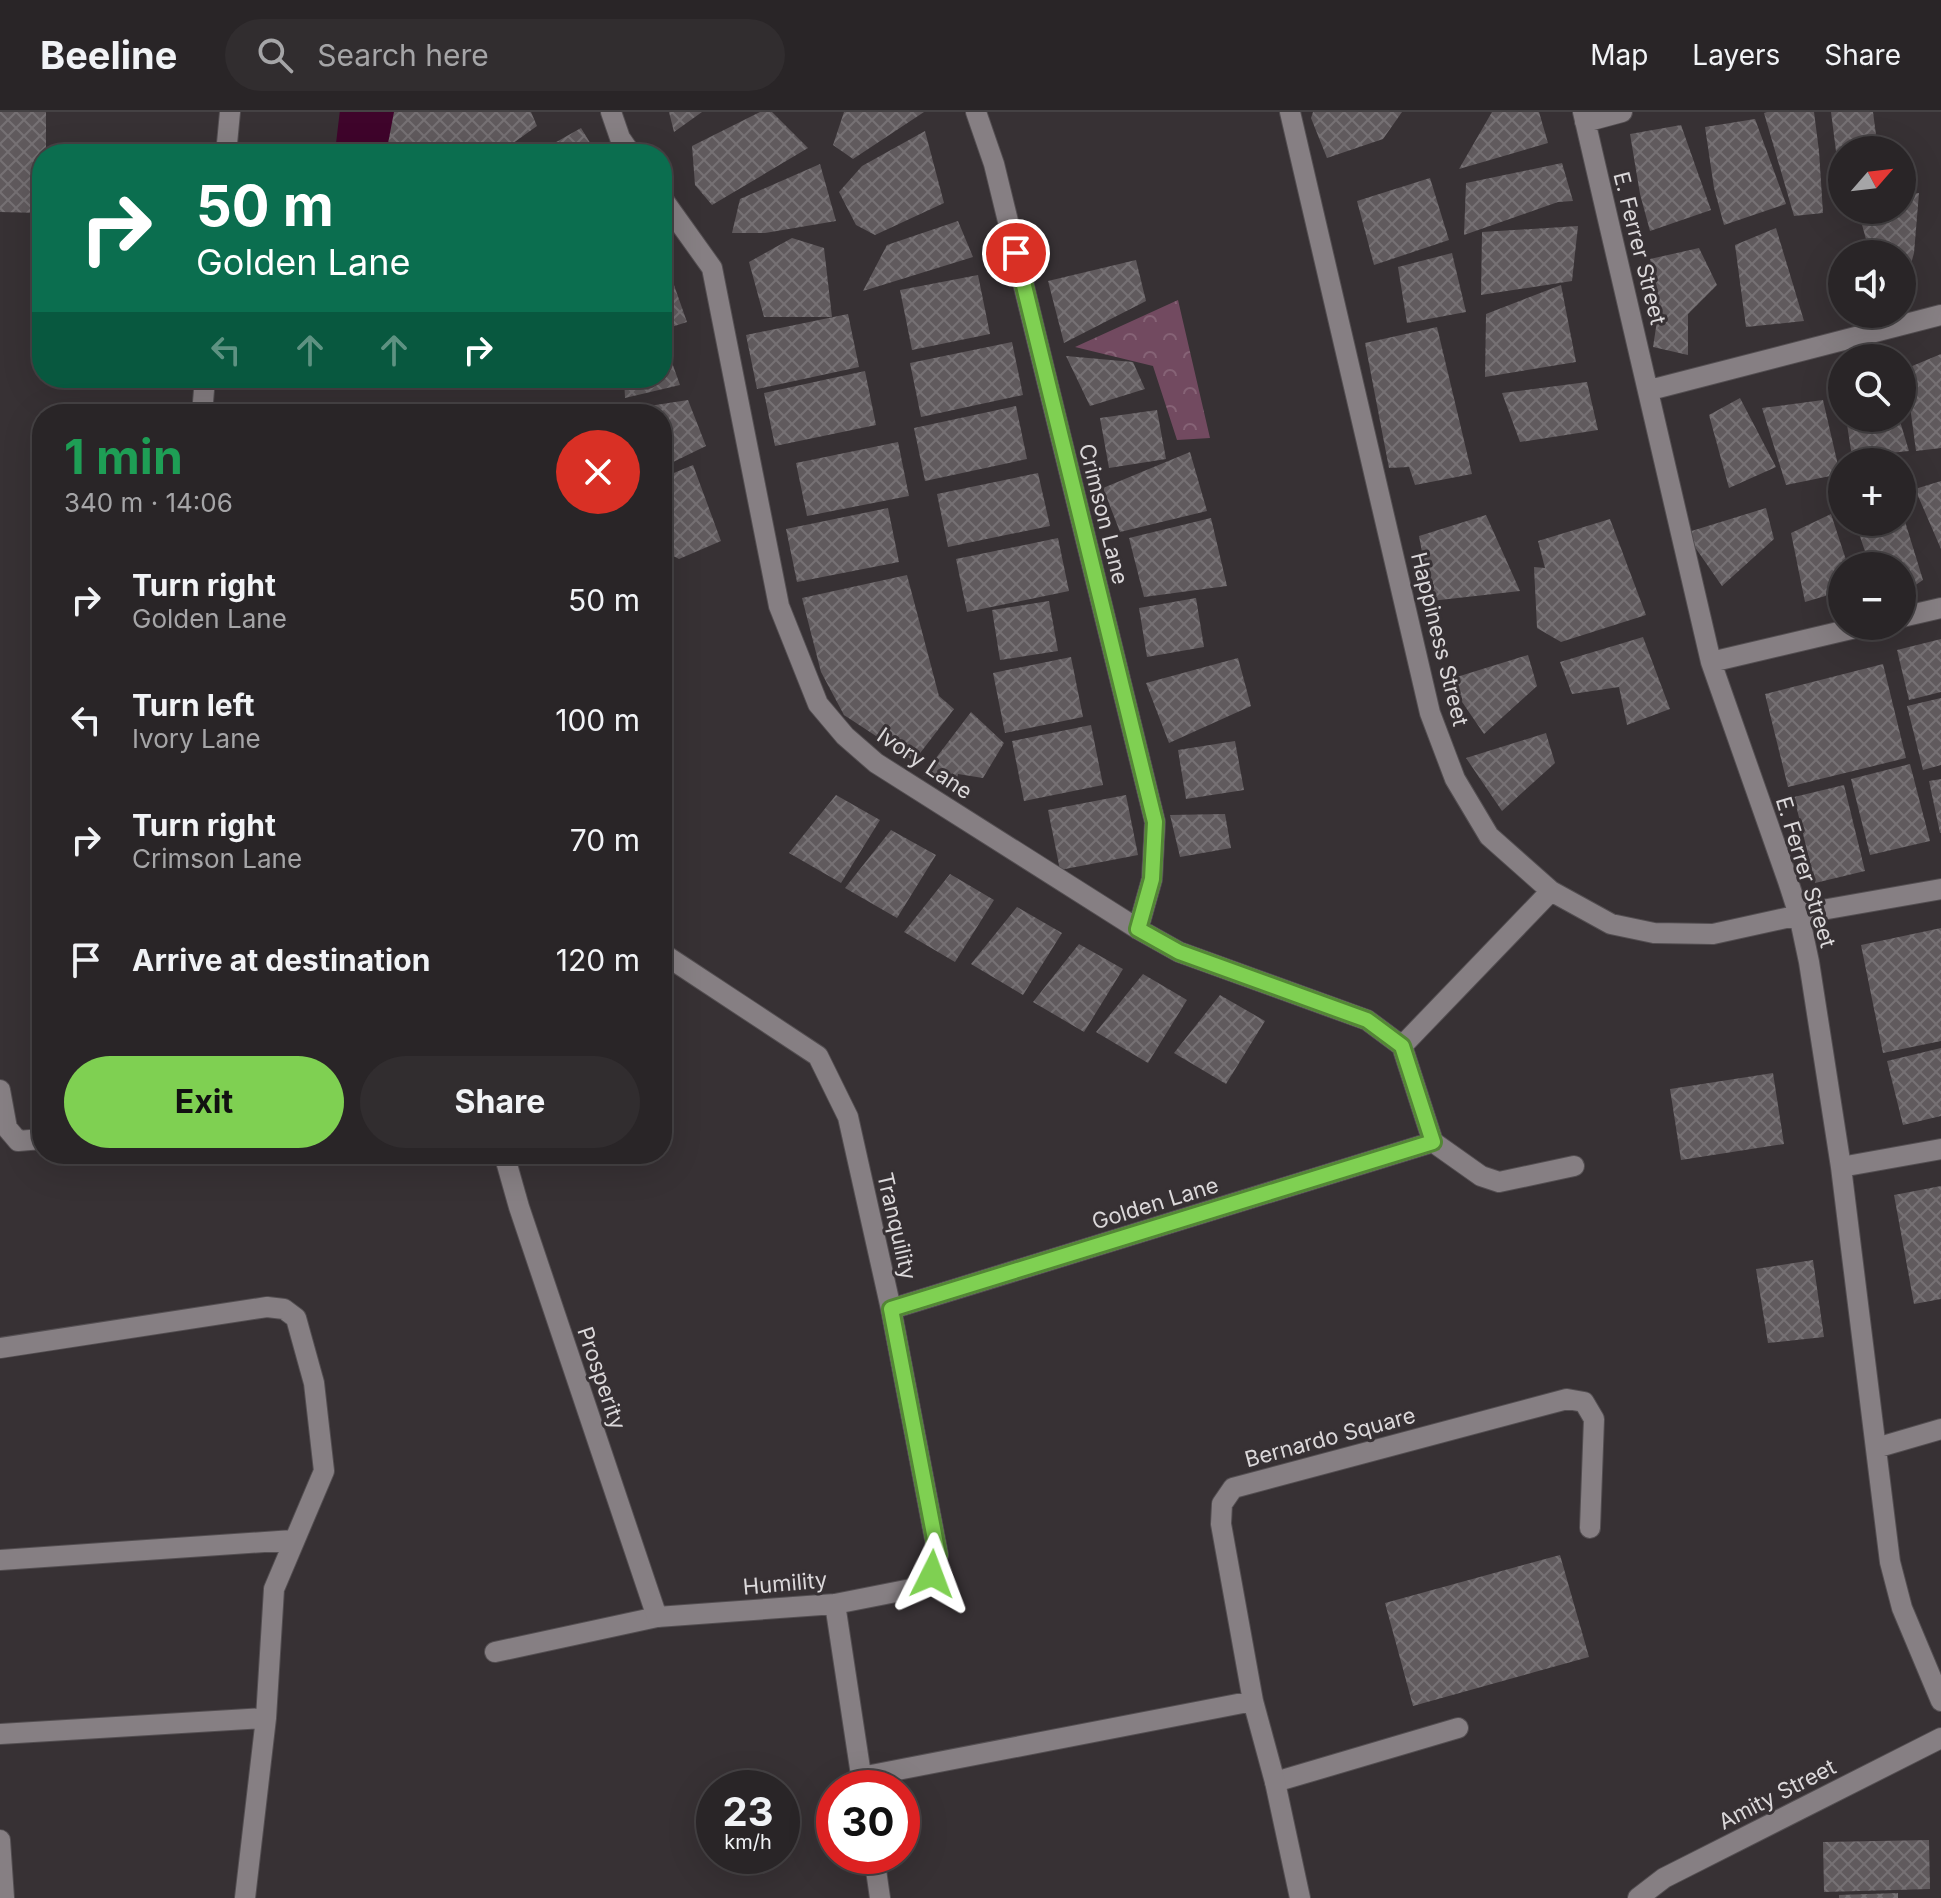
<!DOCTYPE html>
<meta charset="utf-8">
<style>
body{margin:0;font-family:Inter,sans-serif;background:#312d2f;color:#f1f3f6;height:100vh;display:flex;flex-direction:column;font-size:30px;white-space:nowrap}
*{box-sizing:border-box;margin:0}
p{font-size:26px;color:#a5a5a7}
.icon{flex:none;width:44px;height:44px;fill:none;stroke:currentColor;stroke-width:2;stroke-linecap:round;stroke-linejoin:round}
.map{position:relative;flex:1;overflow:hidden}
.drawer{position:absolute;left:32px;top:292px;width:640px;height:760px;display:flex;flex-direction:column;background:#292527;border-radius:32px;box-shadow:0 8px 32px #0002,0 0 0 2px #454244}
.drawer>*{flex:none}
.top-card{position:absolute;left:32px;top:32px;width:640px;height:244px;border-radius:32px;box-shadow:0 8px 32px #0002,0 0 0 2px #454244;background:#0b6e4f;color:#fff;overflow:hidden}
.needle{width:52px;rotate:62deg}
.tools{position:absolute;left:1828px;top:24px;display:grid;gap:16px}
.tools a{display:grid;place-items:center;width:88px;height:88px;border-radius:50%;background:#292527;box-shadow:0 8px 32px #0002,0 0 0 2px #454244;font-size:40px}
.speed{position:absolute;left:696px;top:1658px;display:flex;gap:16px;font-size:40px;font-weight:700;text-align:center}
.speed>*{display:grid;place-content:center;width:104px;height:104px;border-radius:50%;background:#292527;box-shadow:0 8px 32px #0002,0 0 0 2px #454244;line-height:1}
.speed small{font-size:20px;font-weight:400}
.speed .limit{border:12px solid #d22;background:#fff;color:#111}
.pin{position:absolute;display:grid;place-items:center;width:68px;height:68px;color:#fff;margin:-34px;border:4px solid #fff;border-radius:50%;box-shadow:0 2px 8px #0007}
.me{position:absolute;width:88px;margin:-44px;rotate:3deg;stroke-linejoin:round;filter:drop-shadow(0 0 6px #0008)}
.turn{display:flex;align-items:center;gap:28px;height:168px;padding:0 32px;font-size:36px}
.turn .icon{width:104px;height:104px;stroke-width:2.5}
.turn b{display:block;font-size:56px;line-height:68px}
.lanes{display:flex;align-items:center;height:76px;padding:0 32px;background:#0003;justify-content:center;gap:40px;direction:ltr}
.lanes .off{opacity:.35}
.round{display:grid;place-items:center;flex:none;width:84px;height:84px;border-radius:42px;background:#312d2f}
.overview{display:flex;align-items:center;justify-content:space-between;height:136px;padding:0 32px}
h1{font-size:48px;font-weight:700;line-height:60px;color:#1e9e55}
.primary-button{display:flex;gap:16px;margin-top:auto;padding:16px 32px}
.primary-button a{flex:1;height:92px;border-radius:48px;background:#7fd052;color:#111;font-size:32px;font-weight:700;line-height:92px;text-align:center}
.primary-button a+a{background:#312d2f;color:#f1f3f6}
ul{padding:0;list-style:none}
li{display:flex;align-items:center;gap:24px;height:120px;padding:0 32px}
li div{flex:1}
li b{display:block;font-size:30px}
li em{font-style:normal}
header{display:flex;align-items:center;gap:48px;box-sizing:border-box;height:112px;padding:0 40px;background:#292527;border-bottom:2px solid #454244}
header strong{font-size:38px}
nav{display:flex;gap:44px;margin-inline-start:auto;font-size:28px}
.search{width:560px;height:72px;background:#312d2f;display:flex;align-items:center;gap:20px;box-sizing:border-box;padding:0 28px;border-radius:44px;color:#a5a5a7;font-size:30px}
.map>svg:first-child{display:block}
.park{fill:url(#park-crowns)}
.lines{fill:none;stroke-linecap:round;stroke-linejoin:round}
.river{stroke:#3f042b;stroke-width:68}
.building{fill:url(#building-cross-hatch)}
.lane-casing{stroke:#534e51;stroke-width:22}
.street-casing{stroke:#534e51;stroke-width:22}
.lane{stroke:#867f83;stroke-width:20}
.street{stroke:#867f83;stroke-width:20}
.route-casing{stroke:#538735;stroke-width:20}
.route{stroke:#7fd052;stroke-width:14}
.labels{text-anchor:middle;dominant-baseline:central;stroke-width:6;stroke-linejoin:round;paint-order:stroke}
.street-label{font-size:22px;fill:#dbd8da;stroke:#373134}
</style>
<header>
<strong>Beeline</strong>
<div class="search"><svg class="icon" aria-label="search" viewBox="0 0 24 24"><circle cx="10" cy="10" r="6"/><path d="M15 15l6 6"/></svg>Search here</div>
<nav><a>Map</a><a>Layers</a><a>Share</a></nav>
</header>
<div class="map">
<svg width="1941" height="1786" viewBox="0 0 1941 1786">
<defs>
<pattern id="park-crowns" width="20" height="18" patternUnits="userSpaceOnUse" patternTransform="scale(2)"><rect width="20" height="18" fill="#724a60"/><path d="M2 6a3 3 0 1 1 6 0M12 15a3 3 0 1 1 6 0" fill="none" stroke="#866376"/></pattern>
<pattern id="building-cross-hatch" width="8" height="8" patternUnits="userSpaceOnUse" patternTransform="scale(2)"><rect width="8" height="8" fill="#605a5d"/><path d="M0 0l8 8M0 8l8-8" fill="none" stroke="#767174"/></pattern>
</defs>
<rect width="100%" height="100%" fill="#373134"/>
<path class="park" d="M1178,188l32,138 -33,2 -24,-74 -78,-19z"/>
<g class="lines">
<path class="river" d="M369,42l5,-42"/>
</g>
<path class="building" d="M0,0h46v42h-4v59l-42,-1z
M394,0h137l6,14 -39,28h-112z
M669,0h33l-28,20z
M760,0h12l36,36 -96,57 -17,-20 -3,-39z
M844,0h80l-71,47 -20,-14z
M1313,0h89l-19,27 -56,19 -16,-40z
M1492,0h47l9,31 -89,26z
M1767,0h47l5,39 4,62 -29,3 -30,-103z
M1831,0h42l5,38h-36v25h-3z
M1755,7l31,85 -62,21 -10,-37 -9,-61z
M1681,13l30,85 -61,21 -10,-37 -10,-60z
M581,16l16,26h-62z
M925,19l19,72 -69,32 -19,-10 -17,-33 23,-26z
M1562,51l11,38 -15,1 -94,33 2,-52z
M820,52l16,57 -71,12h-33l8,-34z
M1430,66l19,62 -75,25 -17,-64z
M1919,81l-5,60 -8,29 -4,-1v-27h-32l-12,-44h44v-15z
M958,109l15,36 -110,34 24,-46z
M1578,114l-6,55 -91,14 1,-63z
M1776,116l28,93 -58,6 -11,-82z
M792,126l32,10 8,69h-68l-15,-55z
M1699,136l18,37 -29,29v41l-35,-8 6,-39 -9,-49z
M662,139l25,71 -25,8z
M1452,141l14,59 -59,11 -9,-56z
M1136,148l10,41 -82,42 -16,-62z
M978,163l12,59 -78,16 -12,-60z
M1561,173l15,77 -91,15 1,-63z
M848,202l11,53 -102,22 -11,-54z
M1437,215l35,147 -57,11 -6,-18 -20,1 -24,-125z
M1012,230l11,53 -102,22 -11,-54z
M662,231h3l15,42 -55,13 -1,-20h38z
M1941,242v94l-25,3 -11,-82z
M1066,244l67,6 12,27 -55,17z
M865,259l11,54 -101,21 -11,-53z
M1587,270l11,48 -78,12 -18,-49z
M1740,286l36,69 -47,21 -20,-73z
M688,288l18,46 -39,19 -5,-2v-49h-26v-6z
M1823,288l17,74 -54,11 -24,-77z
M1016,294l11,53 -102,22 -11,-53z
M1157,298l9,49 -57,9 -9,-50z
M1846,306h53l10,33 -57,6z
M898,330l11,54 -102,20 -11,-53z
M1190,340l17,59 -87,21 -17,-44z
M693,353l28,76 -42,18 -17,-9v-72z
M1038,361l12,53 -102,21 -11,-53z
M1941,369v68l-26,-60z
M888,396l11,54 -102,20 -11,-53z
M1766,396l8,31 -52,47 -37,-53z
M1831,402l17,52h-6v25l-37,11 -14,-69z
M1486,403l34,76 -89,10 -12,-65z
M1903,403l20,65 -21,14v-28h-32l-15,-44h47z
M1211,406l16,68 -83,11 -15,-59z
M1610,407l36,96 -85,27 -24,-14 -3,-61 11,1 -7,-27z
M1058,426l11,53 -102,21 -11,-53z
M907,463l32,121 15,13 -40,52 -70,-46 -23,-43 -19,-74z
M1196,486l8,49 -57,10 -8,-49z
M1049,489l9,50 -58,9 -8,-50z
M1643,525l27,72 -43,16 -8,-38 -47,7 -12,-32z
M1941,527v53l-32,8 -12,-50z
M1528,543l9,31 -53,48 -37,-54z
M1071,545l12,60 -78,16 -12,-60z
M1238,546l13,48 -82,37 -23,-60z
M1883,552l23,94 -118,29 -23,-93z
M1941,586v67l-18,5 -16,-64z
M971,600l33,31 -21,35 -25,-4 -3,15 -32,-14z
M1091,613l12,60 -79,16 -12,-60z
M1546,621l9,30 -53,48 -36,-53z
M1235,629l9,49 -58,9 -8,-49z
M1910,652l20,77 -60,14 -19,-76z
M1941,667v54h-1l-11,-52z
M1844,673l21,86 -50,12 -21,-86z
M836,683l44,25 -39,63 -52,-30z
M1126,683l12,60 -78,15 -12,-60z
M1225,702l6,34 -51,9 -10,-42z
M891,718l45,25 -39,63 -52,-30z
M950,762l44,26 -39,62 -51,-30z
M1017,795l45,26 -39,62 -52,-31z
M1941,816v113l-58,12 -22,-108z
M1079,832l44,25 -39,63 -51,-30z
M1143,862l44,26 -39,63 -52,-31z
M1220,883l45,26 -39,63 -52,-31z
M1941,936v68l-38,9 -16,-64z
M1773,961l11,71 -103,16 -11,-71z
M1941,1074v113l-27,5 -20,-109z
M1813,1148l11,77 -56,6 -12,-74z
M1560,1443l29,102 -176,49 -28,-103z
M1929,1728l1,49 -106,3 -1,-50z
M1898,1781v5h-59v-3z"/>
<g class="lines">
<defs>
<path id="lane" d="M1433,1030l48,34 18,6 75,-16
M495,1540l162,-35
M1275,1670l183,-54"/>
<path id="street" d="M611,0l9,26 11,16
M976,0l18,52 161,658 -3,57 -14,50
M1290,0l140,601 25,66 34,57 62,55 60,33 43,9 59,1 109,-24 119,-21
M1583,0l128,550 77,219 11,34 10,47 32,205 49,395 12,46 39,93
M1585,10l37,-10
M226,42l4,-42
M662,86l50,70 67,338 39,98 27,32 31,27 262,166 41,23 188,68 35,26 31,96 -542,167
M1650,278l291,-75
M202,302l3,-36
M1902,505l39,-9
M1711,550l153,-36
M1402,934l149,-155
M0,978l7,38 11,13 24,-2
M504,1042l15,53 138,410 178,-13 81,-16 16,-14 6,-19 -47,-246 -43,-192 -30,-61 -156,-103
M1841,1055l100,-18
M0,1236l267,-41 17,2 12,9 18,65 10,88 -50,118 -8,129 -21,180
M1876,1336l65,-19
M0,1448l293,-20
M835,1492l28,184
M0,1622l266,-16
M861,1665l392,-76
M0,1728l4,58
M874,1744l6,42
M1300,1786l-25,-116 -22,-81 -32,-177 1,-20 11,-16 334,-89 17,3 10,17 -4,109
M1638,1786l26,-20 277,-140"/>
</defs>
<use href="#lane" class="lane-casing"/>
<use href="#street" class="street-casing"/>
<use href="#lane" class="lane"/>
<use href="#street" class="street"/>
</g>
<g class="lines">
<defs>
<path id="route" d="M932,1462l6,-19 -47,-246 542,-167 -31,-96 -35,-26 -188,-68 -41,-23 14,-50 3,-57 -139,-569"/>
</defs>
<use href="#route" class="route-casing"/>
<use href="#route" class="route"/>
</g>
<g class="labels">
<g class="street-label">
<text transform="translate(1640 136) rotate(76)">E. Ferrer Street</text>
<text transform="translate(1104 402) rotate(76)">Crimson Lane</text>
<text transform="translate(1440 527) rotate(76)">Happiness Street</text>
<text transform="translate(925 651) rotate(34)">Ivory Lane</text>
<text transform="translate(1806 760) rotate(73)">E. Ferrer Street</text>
<text transform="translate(1155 1091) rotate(-17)">Golden Lane</text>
<text transform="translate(897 1114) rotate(77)">Tranquility</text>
<text transform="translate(602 1266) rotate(71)">Prosperity</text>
<text transform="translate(1330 1325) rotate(-15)">Bernardo Square</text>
<text transform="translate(785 1471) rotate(-5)">Humility</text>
<text transform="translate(1777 1682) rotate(-27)">Amity Street</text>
</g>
</g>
</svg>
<div class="tools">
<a><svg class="needle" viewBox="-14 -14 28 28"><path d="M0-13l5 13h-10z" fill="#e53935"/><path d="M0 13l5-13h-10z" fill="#a5a5a7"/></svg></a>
<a><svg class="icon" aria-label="sound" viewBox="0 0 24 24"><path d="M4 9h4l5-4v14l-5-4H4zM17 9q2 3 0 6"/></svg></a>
<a><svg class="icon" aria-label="search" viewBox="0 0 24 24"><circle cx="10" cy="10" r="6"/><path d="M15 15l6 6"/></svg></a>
<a>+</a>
<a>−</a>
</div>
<div class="speed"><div>23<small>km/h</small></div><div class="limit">30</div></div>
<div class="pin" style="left:1016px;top:141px;background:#d93025"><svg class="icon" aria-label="arrive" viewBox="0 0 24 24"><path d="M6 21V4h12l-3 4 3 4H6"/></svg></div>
<svg class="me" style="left:932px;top:1462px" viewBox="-20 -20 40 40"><path d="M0-17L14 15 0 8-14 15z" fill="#7fd052" stroke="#fff" stroke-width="4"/></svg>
<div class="top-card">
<div class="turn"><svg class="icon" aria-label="right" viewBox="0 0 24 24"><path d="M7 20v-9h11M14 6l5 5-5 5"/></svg><div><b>50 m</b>Golden Lane</div></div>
<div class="lanes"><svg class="icon off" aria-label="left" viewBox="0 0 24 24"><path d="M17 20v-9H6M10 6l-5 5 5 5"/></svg><svg class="icon off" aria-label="ahead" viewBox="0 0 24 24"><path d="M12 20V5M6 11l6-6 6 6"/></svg><svg class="icon off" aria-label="ahead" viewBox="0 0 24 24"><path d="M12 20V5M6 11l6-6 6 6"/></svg><svg class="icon" aria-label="right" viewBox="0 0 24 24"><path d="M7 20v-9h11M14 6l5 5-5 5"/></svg></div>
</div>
<section class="drawer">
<div class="overview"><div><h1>1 min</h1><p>340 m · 14:06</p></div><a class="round" style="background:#d93025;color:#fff"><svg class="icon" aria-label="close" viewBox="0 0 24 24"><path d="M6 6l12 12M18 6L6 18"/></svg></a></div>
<ul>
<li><svg class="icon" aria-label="right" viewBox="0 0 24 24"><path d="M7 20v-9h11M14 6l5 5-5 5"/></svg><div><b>Turn right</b><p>Golden Lane</p></div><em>50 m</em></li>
<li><svg class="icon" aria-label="left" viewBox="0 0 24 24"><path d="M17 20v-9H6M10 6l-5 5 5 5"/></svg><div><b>Turn left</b><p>Ivory Lane</p></div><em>100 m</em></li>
<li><svg class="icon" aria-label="right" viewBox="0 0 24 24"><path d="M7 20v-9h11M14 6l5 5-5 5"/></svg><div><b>Turn right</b><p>Crimson Lane</p></div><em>70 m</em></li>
<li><svg class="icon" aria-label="arrive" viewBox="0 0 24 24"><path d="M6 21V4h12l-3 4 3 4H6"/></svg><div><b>Arrive at destination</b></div><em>120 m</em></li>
</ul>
<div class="primary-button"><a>Exit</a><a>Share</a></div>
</section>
</div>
